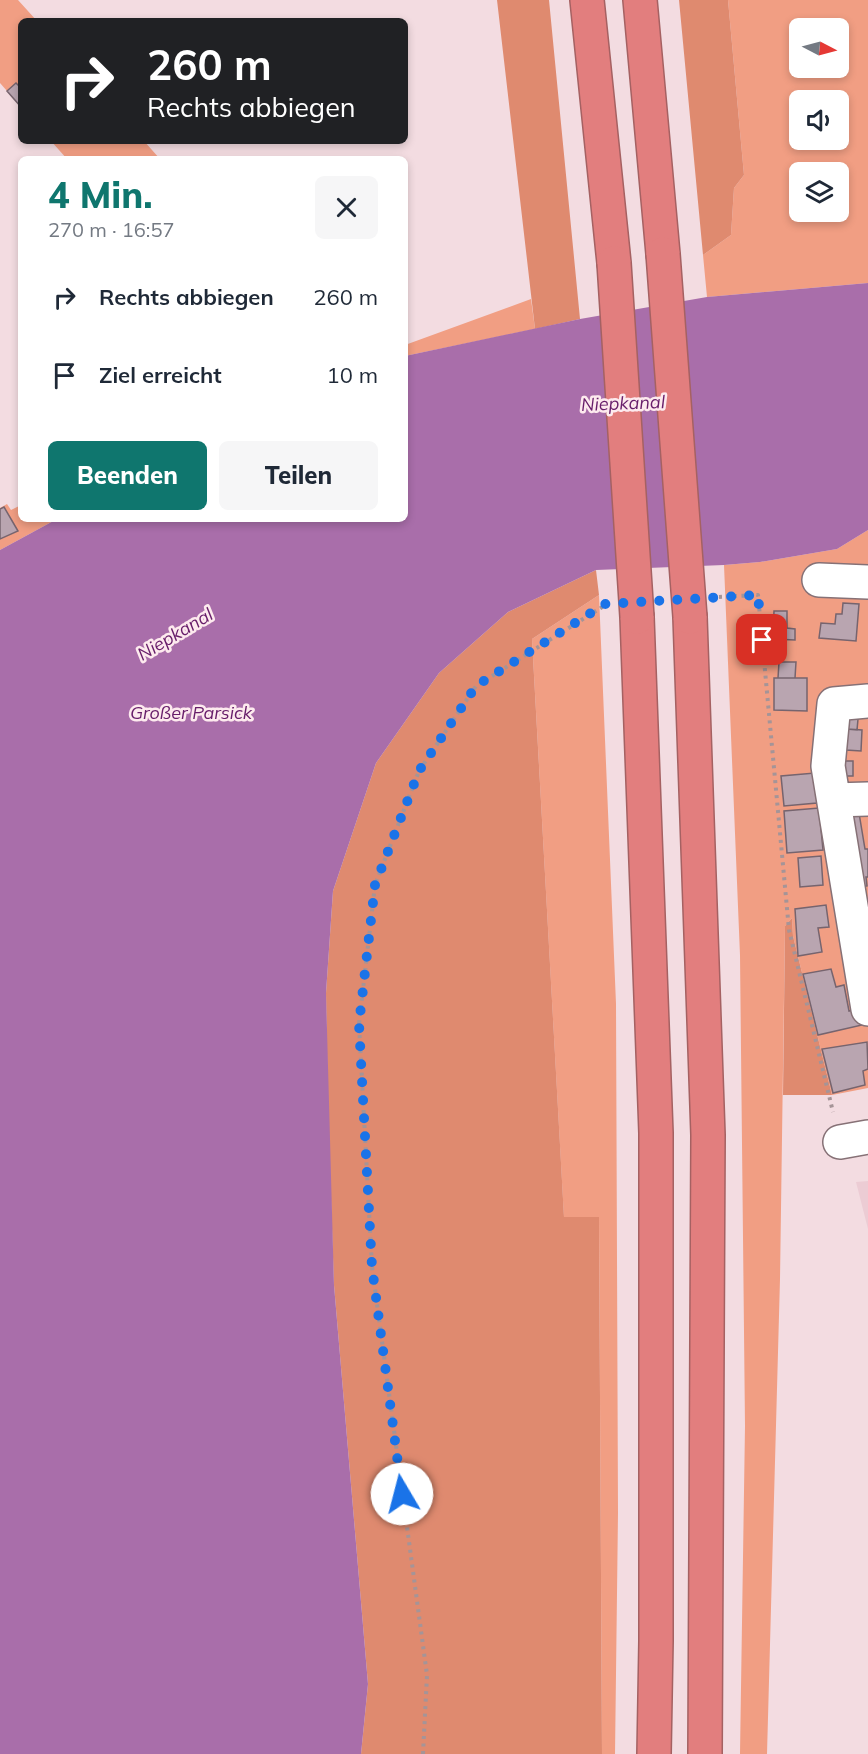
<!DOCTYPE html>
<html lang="de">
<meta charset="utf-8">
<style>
body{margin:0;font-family:Mulish,sans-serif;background:#f6f6f7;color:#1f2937;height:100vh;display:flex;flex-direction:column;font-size:22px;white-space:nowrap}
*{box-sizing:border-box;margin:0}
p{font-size:20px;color:#747a83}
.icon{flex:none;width:33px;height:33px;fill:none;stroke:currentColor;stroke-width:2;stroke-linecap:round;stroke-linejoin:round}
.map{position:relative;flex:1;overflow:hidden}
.panel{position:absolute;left:18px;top:156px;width:390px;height:366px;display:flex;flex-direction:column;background:#fff;border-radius:9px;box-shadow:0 3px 9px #0003}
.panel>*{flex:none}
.hud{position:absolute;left:18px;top:18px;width:390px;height:126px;border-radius:9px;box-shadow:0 3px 9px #0003;background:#202124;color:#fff;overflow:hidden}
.needle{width:39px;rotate:96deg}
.fabs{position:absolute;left:789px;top:18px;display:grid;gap:12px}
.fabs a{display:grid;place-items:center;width:60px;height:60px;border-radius:9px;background:#fff;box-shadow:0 3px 9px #0003;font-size:30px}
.pin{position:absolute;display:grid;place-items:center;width:51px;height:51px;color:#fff;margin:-26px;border-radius:12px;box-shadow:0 3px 9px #0006}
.me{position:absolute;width:66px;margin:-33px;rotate:352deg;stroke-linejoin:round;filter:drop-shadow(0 0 4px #0008)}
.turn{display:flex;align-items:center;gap:21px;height:126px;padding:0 30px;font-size:27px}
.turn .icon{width:78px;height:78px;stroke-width:2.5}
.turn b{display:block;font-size:42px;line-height:51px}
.round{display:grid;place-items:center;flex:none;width:63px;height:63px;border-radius:9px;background:#f6f6f7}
.summary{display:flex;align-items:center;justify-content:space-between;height:102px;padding:0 30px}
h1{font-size:36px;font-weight:800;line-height:45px;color:#0f766e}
.primary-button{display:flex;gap:12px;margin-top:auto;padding:12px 30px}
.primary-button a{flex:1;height:69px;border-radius:9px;background:#0f766e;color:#fff;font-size:24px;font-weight:800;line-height:69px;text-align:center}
.primary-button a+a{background:#f6f6f7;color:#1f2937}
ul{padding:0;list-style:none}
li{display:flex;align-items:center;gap:18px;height:78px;padding:0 30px}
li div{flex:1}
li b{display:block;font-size:22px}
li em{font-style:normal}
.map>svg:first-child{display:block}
.built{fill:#ecccd4}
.green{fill:#f19e83;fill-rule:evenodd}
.forest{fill:#df8a6f}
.water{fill:#a96eaa}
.building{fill:#b9a5b0;stroke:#76646e;stroke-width:1.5}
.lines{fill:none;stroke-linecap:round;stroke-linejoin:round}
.minor-casing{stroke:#867176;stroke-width:36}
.highway-casing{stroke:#a56162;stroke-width:36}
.path{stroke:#a59497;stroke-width:4;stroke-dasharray:3 4.5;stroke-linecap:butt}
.minor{stroke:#fff;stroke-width:33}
.highway{stroke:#e27e7e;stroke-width:33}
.highway-bridge-casing{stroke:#a56162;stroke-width:36;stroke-linecap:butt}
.highway-bridge{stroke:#e27e7e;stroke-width:33}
.route{stroke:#1a73e8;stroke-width:10;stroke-dasharray:0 18}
.labels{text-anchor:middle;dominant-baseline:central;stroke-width:5;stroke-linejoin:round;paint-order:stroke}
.water-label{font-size:18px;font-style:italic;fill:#671d6a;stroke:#fdeaee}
</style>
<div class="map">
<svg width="868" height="1754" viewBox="0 0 868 1754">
<rect width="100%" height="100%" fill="#f3dce1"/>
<path class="built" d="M868,1181v48l-12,-47z"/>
<path class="green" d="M0,0h18l19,21h-16v86l-21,-24z
M728,0h140v283l-161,14 -4,-42 28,-20 3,-47 10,-13zM800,28h38v40h-38zM800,100h38v40h-38zM800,172h38v40h-38z
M51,141h93l16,18h-93z
M531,299l4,30 -130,27v-11z
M7,504l4,6 10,-5v14h36l-57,31v-42z
M868,530v558l-36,7 -39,-159 -1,-18 -7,8 -5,353 -13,475h-27l5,-328 -5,-471 -16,-390 36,-3 77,-13z
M599,595l17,409 2,509 -3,241h-13l-3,-537 -35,1 -32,-579z"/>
<path class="forest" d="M497,0h52l31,319 -45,10z
M679,0h49l16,175 -10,13 -3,47 -28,20z
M596,570l3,25 -67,44 32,578h35l3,537h-241l7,-70 -34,-399 -6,-171 -2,-121 7,-102 43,-128 63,-90 69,-61z
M792,918l1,18 39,159h-49l2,-169z"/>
<path class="water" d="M868,283v247l-31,19 -77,13 -36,3 -128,5 -88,42 -69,61 -63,90 -43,128 -7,102 8,292 34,399 -7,70h-361v-1204l57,-31h348v-163l175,-37 127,-22z"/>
<path class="building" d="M16,83l5,5v19l-14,-16z
M4,507l14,24 -18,8v-30z
M843,603l16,1 -3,37 -37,-3 2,-15 14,1 1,-10h6z
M774,611h13v17l8,1v11l-22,-1z
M779,662h17l-1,16h-17z
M774,678h33v33l-33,-1z
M847,719h11l-1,11 -10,-1z
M847,729l15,1 -1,21 -15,-1z
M835,761h18v15h-18z
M815,773l2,30 -33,3 -3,-30z
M858,807l7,42h3v28h-2l1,9 -12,2 -18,-77z
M819,808l4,42 -36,3 -3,-42z
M821,856l2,29 -23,2 -2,-29z
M826,905l3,22 -11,1 4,24 -24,4 -3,-47z
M831,969l5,18 8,-2 5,26 9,-2 4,16 -44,10 -15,-61z
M867,1042l1,27 -5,2 2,14 -32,8 -11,-44z"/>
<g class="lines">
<defs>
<path id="minor" d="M819,580l49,2
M868,701l-34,3 -6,62 40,243
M834,800l34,-1
M840,1142l28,-5"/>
<path id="highway" d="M587,0l27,263
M640,0l23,254
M637,617l19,516v508l-2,113
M690,617l18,518 -3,619"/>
</defs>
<use href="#minor" class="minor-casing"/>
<use href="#highway" class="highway-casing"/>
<path class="path" d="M719,597l39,-2 31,335 44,182
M423,1754l4,-79 -55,-408 -13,-243 16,-139 44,-114 57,-85 131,-82"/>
<use href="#minor" class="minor"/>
<use href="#highway" class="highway"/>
<defs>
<path id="highway-bridge" d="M663,254l27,363
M614,263l23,354"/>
</defs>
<use href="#highway-bridge" class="highway-bridge-casing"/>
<use href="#highway-bridge" class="highway-bridge"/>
</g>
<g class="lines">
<path class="route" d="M402,1494l-30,-227 -13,-243 16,-139 44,-114 57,-85 129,-82 153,-9 4,45"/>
</g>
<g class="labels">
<g class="water-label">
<text transform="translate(623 403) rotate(-2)">Niepkanal</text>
<text transform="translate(175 634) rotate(-31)">Niepkanal</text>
<text x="191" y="712">Großer Parsick</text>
</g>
</g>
</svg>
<div class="fabs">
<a><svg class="needle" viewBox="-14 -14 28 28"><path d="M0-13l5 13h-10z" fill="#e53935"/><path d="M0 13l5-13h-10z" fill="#747a83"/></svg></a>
<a><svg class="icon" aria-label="sound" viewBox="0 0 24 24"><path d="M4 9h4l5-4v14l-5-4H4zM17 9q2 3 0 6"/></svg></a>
<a><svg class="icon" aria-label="layers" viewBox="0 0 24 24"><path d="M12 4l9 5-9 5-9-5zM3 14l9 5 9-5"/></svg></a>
</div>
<div class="pin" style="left:762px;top:640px;background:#d93025"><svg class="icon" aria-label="arrive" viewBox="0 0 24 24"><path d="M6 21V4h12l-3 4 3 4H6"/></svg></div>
<svg class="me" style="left:402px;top:1494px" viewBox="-20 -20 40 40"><circle r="19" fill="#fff"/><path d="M0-13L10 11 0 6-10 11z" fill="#1a73e8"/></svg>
<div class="hud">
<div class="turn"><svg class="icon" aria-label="right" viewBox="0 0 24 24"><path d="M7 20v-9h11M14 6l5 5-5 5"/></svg><div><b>260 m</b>Rechts abbiegen</div></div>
</div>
<section class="panel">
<div class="summary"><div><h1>4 Min.</h1><p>270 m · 16:57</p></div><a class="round"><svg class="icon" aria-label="close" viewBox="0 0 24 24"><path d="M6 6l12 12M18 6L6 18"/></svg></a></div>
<ul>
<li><svg class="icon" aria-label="right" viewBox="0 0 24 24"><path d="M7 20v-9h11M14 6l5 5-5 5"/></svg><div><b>Rechts abbiegen</b></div><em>260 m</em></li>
<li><svg class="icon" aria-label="arrive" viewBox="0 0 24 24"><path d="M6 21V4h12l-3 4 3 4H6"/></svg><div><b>Ziel erreicht</b></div><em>10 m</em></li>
</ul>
<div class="primary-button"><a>Beenden</a><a>Teilen</a></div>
</section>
</div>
